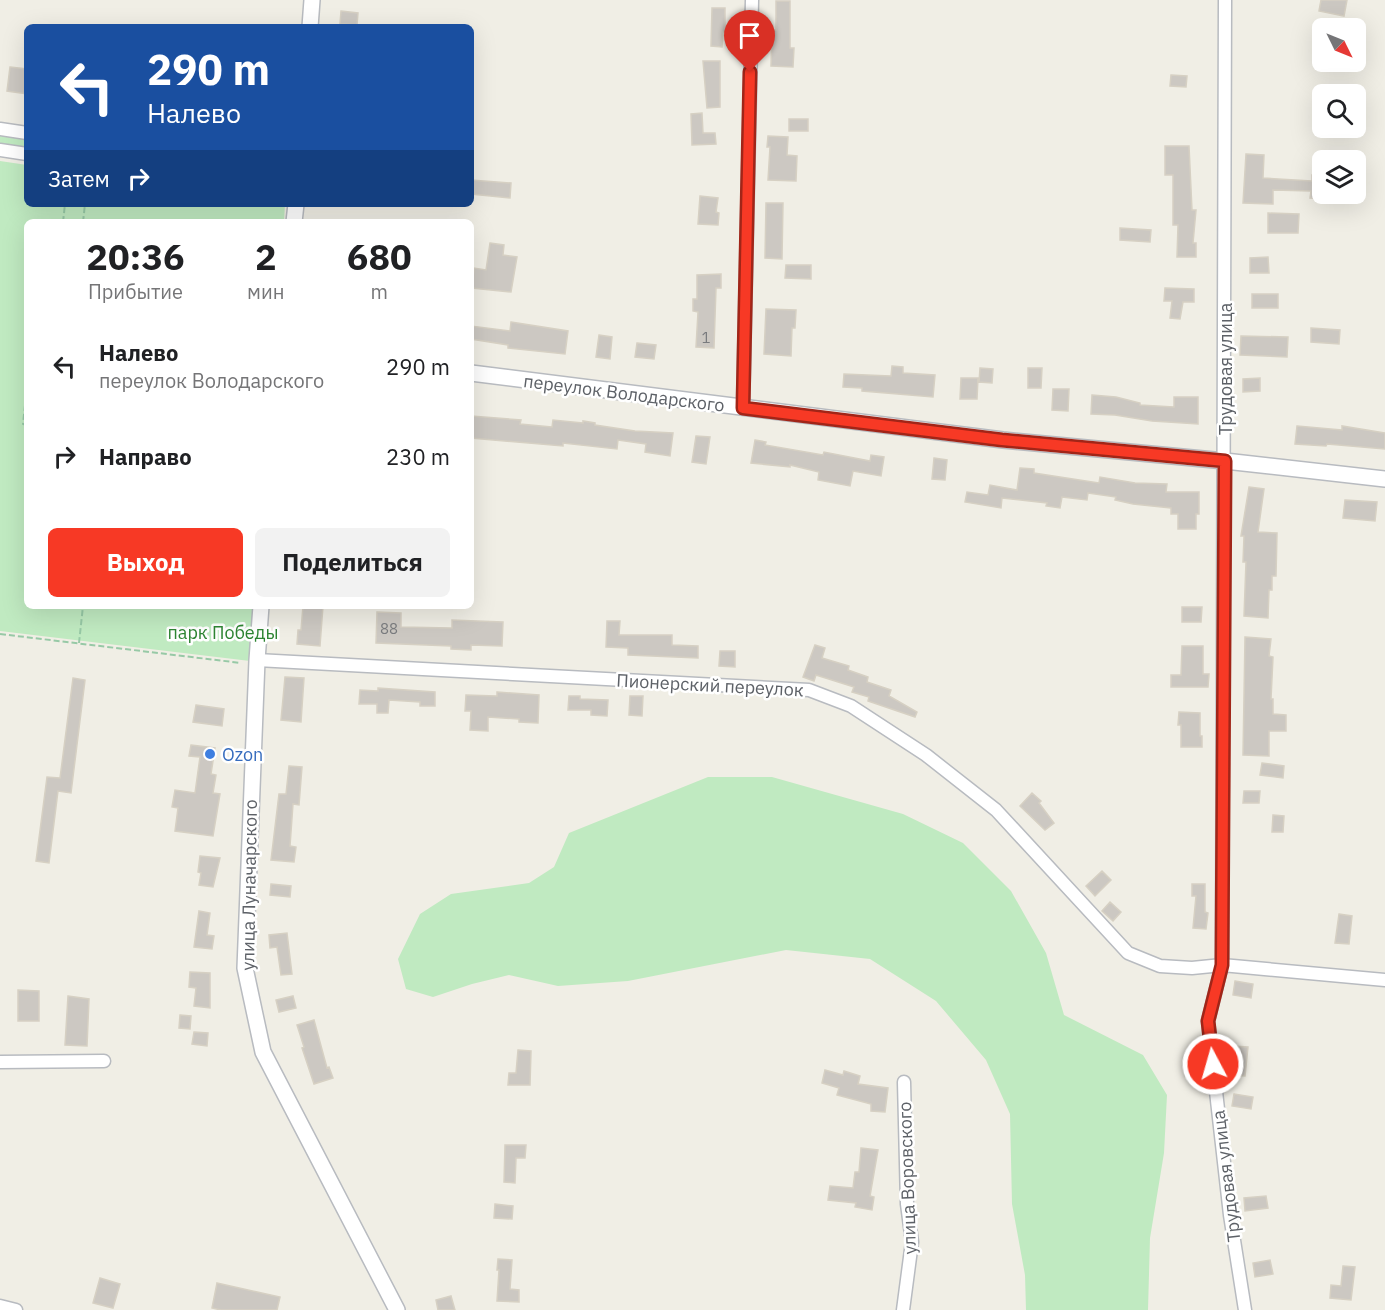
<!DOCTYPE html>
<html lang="ru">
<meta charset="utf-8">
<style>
body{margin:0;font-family:"IBM Plex Sans",sans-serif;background:#f2f2f2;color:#202124;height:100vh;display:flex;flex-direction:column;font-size:22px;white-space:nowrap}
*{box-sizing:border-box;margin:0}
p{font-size:20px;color:#757577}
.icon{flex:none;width:33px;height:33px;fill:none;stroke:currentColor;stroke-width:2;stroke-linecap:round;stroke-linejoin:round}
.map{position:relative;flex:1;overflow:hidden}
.side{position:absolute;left:24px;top:219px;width:450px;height:390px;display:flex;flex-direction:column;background:#fff;border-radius:9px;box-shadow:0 6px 24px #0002}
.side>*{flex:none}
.top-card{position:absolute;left:24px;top:24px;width:450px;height:183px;border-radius:9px;box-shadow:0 6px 24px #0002;background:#1a4fa0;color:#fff;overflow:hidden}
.needle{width:39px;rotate:133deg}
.buttons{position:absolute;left:1312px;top:18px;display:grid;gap:12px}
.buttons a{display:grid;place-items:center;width:54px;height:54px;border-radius:9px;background:#fff;box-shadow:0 6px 24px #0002;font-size:30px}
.pin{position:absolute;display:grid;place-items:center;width:51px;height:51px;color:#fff;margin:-62px -26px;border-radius:50% 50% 50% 0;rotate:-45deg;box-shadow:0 0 6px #0007}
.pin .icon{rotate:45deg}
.me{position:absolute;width:66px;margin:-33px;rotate:354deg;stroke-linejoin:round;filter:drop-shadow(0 0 4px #0008)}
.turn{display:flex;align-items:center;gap:21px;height:126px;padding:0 24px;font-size:27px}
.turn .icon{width:78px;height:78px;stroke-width:2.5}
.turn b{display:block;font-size:42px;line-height:51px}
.then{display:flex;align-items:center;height:57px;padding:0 24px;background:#0003;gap:12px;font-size:22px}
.eta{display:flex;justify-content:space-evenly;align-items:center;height:102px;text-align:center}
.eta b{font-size:36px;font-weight:700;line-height:42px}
.button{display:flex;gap:12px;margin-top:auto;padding:12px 24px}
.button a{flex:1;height:69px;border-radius:9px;background:#f73925;color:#fff;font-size:24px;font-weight:700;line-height:69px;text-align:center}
.button a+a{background:#f2f2f2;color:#202124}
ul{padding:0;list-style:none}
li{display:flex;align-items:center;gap:18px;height:90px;padding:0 24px}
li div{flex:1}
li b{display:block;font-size:22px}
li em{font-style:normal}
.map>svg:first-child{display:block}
.green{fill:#c0eac1}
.building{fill:#ccc8c2;stroke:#d6d0c3;stroke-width:1.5}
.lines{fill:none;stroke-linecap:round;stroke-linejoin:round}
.minor-casing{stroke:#b8bbc0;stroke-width:15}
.tertiary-casing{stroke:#b8bbc0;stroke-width:18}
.path{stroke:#97c9a6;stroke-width:2;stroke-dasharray:6 3;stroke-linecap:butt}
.minor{stroke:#fff;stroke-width:12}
.tertiary{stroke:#fff;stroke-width:15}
.route-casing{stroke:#a12518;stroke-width:15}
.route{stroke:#f73925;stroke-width:10}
.shop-dot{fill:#3f7fe0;stroke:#fff;stroke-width:2}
.labels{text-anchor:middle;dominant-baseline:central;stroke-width:5;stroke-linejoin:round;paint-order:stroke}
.number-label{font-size:15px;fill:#797b7e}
.street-label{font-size:18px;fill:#5d6167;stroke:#fff}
.park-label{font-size:18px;fill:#2e8533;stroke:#fff}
.shop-label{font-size:18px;fill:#366cbe;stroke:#fff;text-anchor:start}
</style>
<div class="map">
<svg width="1385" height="1310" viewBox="0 0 1385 1310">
<rect width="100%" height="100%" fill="#f0eee5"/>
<path class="green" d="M0,135l26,4v8l-26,-3z
M0,161l27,4v39h258l-1,18h-257v384h227l-4,55 -250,-30z
M708,777h64l131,37 60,29 48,48 35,62 18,62 79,40 24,40 -3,58 -14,85 -2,72h-122l-1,-35 -13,-71 -2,-90 -24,-54 -50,-59 -66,-42 -84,-9 -158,31 -70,5 -49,-11 -37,9 -39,13 -27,-8 -8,-30 22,-45 31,-20 78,-11 25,-16 15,-34z"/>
<path class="building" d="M1321,0h26l-3,16 -25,-5z
M776,1h14v47h4l-1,19 -22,-1 1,-36h4z
M712,8h13v24h-2l-1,15 -11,-1z
M341,11l17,2 -1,12 -17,-1z
M703,61h17v46l-13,1z
M10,67l17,2v25l-20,-3z
M1171,75l16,1 -1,11 -16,-1z
M702,113l1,20h12l1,11 -24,1 -1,-31z
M789,119h19v12h-19z
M768,136l20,1 -1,18 10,1 -1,25 -28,-1 2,-33h-3z
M1165,146h24l3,64h4l-3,33h3v14h-19l1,-32h-5v-50h-8z
M1246,154l18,1 -1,23 49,3v-6l11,1v23l-13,-1 1,-7 -38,-1v14l-30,-1z
M471,180l40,3 -1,15 -39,-4z
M700,196l18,2 -2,14 3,1 -1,12 -20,-1z
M766,203h17l-1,56 -17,-1z
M1268,213l31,1 -1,19h-30z
M1120,228l31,2 -1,12 -30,-2z
M490,243l14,2 -1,10 14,2 -6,35 -39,-4 2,-20 12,2z
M1268,257l1,16h-19v-15z
M786,265h25v14l-26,-1z
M721,274v14h-5l-2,60 -18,-1 2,-35 -5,-1v-12h4v-24z
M1165,288l29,1v13h-11l-3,17 -10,-1 2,-17h-8z
M1252,294h26v14h-26z
M766,309l30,1 -1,18h-3l-1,28 -27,-2z
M511,322l57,9 -3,23 -57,-6v-3l-37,-6v-13l39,5z
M1311,328l29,2 -1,14 -28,-2z
M599,335l13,2 -2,22 -14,-2z
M1241,336l47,1 -1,20 -47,-2z
M637,343l19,2 -2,14 -19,-2z
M892,366l11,1v6l32,2 -2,22 -71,-6v-3l-19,-1 1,-13 47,2z
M980,368l13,1 -1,14 -13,-1z
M1028,368h14l-1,20h-13z
M961,378h17l-1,21h-17z
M1260,378v13l-17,1v-13z
M1053,389h16l-1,22 -16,-1z
M1092,395l24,2 24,6v2l34,2v-10h24v27l-46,-3 -37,-6 -24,-1z
M471,416l50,4 -1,4 32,3 1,-7 30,3v-2l12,2v2l40,6 38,2 -3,23 -25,-4 1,-8 -28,-4 -1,9 -54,-6v3l-92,-8z
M1297,426l45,4v-4l43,7v16l-58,-5 -1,2 -31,-2z
M696,436l14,1 -4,27 -14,-2z
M755,440l11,2 -1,3 58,10 1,-3 46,9 1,-6 13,2 -3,19 -28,-5 -3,15 -32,-6 1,-8 -29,-7v2l-39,-4z
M934,458l13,2 -2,20 -13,-1z
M1020,468l14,1v4l65,10 1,-6 35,6 32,1 -1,8h33v22h-3v15h-18v-15h-7v-6l-38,-4 -18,-4 1,-3 -28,-4 -1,7 -25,-3 -2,11 -14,-2 1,-3 -45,-5 -1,10 -36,-6 2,-10 21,3 2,-10 27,5z
M1249,487l15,2 -6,43 19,1 -1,43h-4v14h-3l-1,28 -24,-2 2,-54h-3l1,-26h-3z
M1345,500l32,2 -2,19 -32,-3z
M303,606h20l-3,40 -23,-2 1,-14h3z
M1182,607h20l-1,15h-19z
M377,612l24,1v14l51,1v-8l51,2 -1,24 -31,-1v5l-20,-1v-3l-75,-3z
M607,621h13l-1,14h53v10l26,1v12l-70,-3v-7l-22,-1z
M1245,637l26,2 -2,17 4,1 -2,42h2v15l13,1v16h-17v25l-26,-1z
M815,645l10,3 -3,10 27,8 -1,4 20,7 -1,5 24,8 -2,6 28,16 -2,5 -47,-16 1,-4 -17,-5 2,-5 -38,-12 -2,6 -11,-4z
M1182,646h21v28h6l-1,13h-37v-12h10z
M720,651h15v16l-16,-1z
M285,677l19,1 -3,44 -20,-2z
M73,678l12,2 -14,113 -13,-2 -9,72 -13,-2 11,-84 13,1z
M378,688l57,4v14h-15v-4l-31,-2 -1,13h-11v-9h-18l1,-14 18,1z
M497,692l42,3 -1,28 -19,-1v-3l-31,-2v14l-18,-1 1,-19h-6l1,-16 31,1z
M569,696h11v3l28,1 -1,16 -16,-1v-5h-23z
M630,696h13l-1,20 -13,-1z
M196,705l28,4 -2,17 -29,-4z
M1179,712l21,1v23h2v11h-21v-22h-3z
M191,745l24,3 -4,26 5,1 -3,18 7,1 -7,42 -38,-5 3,-23 -6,-1 3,-17 20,3 5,-36 -11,-1z
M1262,763l22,3 -1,12 -23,-3z
M289,766l13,1 -3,38 -6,-1 -3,42 6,1 -2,15 -23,-2 8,-66h7z
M1244,791h16l-1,12h-16z
M1032,793l9,8 -2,2 15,20 -9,7 -25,-24z
M1273,815l11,1 -1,16h-11z
M200,856l20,2 -7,29 -14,-2 2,-12 -3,-1z
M1102,871l9,9 -16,16 -9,-10z
M271,884l20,2 -1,11 -20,-2z
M1192,884h13v28l3,1 -2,16 -13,-1 3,-32h-4z
M1110,902l11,10 -8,9 -11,-10z
M199,911l11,2 -3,22 7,1 -2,13 -18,-2z
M1339,914l13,2 -3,28 -14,-1z
M287,933l5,41 -11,1 -4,-28 -7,1 -1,-13z
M190,972l20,1v35l-16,-2 2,-18 -7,-1z
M1235,981l18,3 -2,14 -18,-3z
M18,990l21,1v30h-21z
M68,996l21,3 -2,47 -22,-1z
M293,996l3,12 -17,4 -3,-12z
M180,1015l11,1 -1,13 -11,-1z
M314,1020l13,48 2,-1 4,11 -19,6 -12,-36 2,-1 -7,-22z
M194,1032l14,1 -1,13 -15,-2z
M1232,1046l16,1 -3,29 -15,-1z
M518,1050l13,1 -1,34h-22l1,-12h7z
M825,1070l18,5 1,-4 16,5 -2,8 30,4 -3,24 -14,-1v-7l-34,-9 2,-7 -17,-5z
M1234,1094l19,3 -2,12 -19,-3z
M505,1145h21l-1,13h-9l-1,25 -11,-1z
M861,1148l17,2 -8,46 4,1 -2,13 -17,-3 1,-4 -28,-3 2,-14 23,2 2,-16h4z
M1266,1196l2,12 -23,3 -1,-13z
M495,1204l18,2 -1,13 -18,-1z
M498,1259l14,1 -2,29 9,1v12l-22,-1 2,-31h-2z
M1270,1260l3,14 -18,3 -2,-14z
M1343,1266l12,1 -4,33 -21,-2 1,-13 10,1z
M100,1278l20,6 -7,24 -20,-5z
M217,1283l63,14 -3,13h-56l-9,-2z
M451,1296l4,14h-17l-2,-10z"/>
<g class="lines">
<defs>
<path id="minor" d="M1225,0l-3,965 -14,56 22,194 15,95
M0,129l27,4
M0,150l27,4
M743,408l9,-408
M257,660l552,30 42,16 75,49 70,55 132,143 32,13 32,2 30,-3 163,15
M0,1062l104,-1
M0,1306l16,4
M903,1310l9,-68 -5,-38 -3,-122"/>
<path id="tertiary" d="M310,27l2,-27
M294,222l2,-18
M471,373l532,67 222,21 160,18
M261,606l-4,54 -12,308 18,84 134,258"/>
</defs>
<use href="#minor" class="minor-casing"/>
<use href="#tertiary" class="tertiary-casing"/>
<path class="path" d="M63,222l2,-18
M83,222l2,-18
M27,387l-4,37 4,1
M0,634l241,29
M79,643l4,-37"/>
<use href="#minor" class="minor"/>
<use href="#tertiary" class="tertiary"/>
</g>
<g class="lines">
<defs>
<path id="route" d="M750,72l-7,336 259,32 223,21 -3,504 -14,56 5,43"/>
</defs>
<use href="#route" class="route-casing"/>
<use href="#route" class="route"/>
</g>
<circle class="shop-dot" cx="210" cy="754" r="6"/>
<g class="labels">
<g class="number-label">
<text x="706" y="337">1</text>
<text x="389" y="628">88</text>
</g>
<g class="street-label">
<text transform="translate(1225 369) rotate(-90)">Трудовая улица</text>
<text transform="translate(624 393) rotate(7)">переулок Володарского</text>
<text transform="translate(710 685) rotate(3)">Пионерский переулок</text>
<text transform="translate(249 885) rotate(-89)">улица Луначарского</text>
<text transform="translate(1226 1176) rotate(-97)">Трудовая улица</text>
<text transform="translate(907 1178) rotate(-92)">улица Воровского</text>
</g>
<g class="park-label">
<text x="223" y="632">парк Победы</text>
</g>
<g class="shop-label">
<text x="222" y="754">Ozon</text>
</g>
</g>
</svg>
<div class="buttons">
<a><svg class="needle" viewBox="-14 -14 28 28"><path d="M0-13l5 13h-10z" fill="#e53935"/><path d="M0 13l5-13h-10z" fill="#757577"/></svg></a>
<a><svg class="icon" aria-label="search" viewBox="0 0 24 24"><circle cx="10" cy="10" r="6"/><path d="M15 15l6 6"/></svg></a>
<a><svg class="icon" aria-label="layers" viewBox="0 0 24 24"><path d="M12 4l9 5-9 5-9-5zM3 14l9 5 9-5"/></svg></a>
</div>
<div class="pin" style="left:750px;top:72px;background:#d93025"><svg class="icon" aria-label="arrive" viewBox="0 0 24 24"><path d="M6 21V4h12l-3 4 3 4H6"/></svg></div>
<svg class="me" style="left:1213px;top:1064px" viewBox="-20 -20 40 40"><circle r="17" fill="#f73925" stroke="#fff" stroke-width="3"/><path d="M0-11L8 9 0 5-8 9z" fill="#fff"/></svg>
<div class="top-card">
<div class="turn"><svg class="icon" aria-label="left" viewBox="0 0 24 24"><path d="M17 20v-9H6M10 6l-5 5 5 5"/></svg><div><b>290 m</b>Налево</div></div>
<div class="then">Затем<svg class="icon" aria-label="right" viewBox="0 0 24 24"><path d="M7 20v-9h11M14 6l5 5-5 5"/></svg></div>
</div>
<section class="side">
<div class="eta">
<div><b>20:36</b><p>Прибытие</p></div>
<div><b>2</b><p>мин</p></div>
<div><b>680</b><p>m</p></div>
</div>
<ul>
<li><svg class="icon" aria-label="left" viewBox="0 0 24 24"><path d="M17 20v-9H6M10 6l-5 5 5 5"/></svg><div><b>Налево</b><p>переулок Володарского</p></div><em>290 m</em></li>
<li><svg class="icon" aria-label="right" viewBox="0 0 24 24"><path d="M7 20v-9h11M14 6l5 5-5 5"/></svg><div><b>Направо</b></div><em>230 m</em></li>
</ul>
<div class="button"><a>Выход</a><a>Поделиться</a></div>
</section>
</div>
